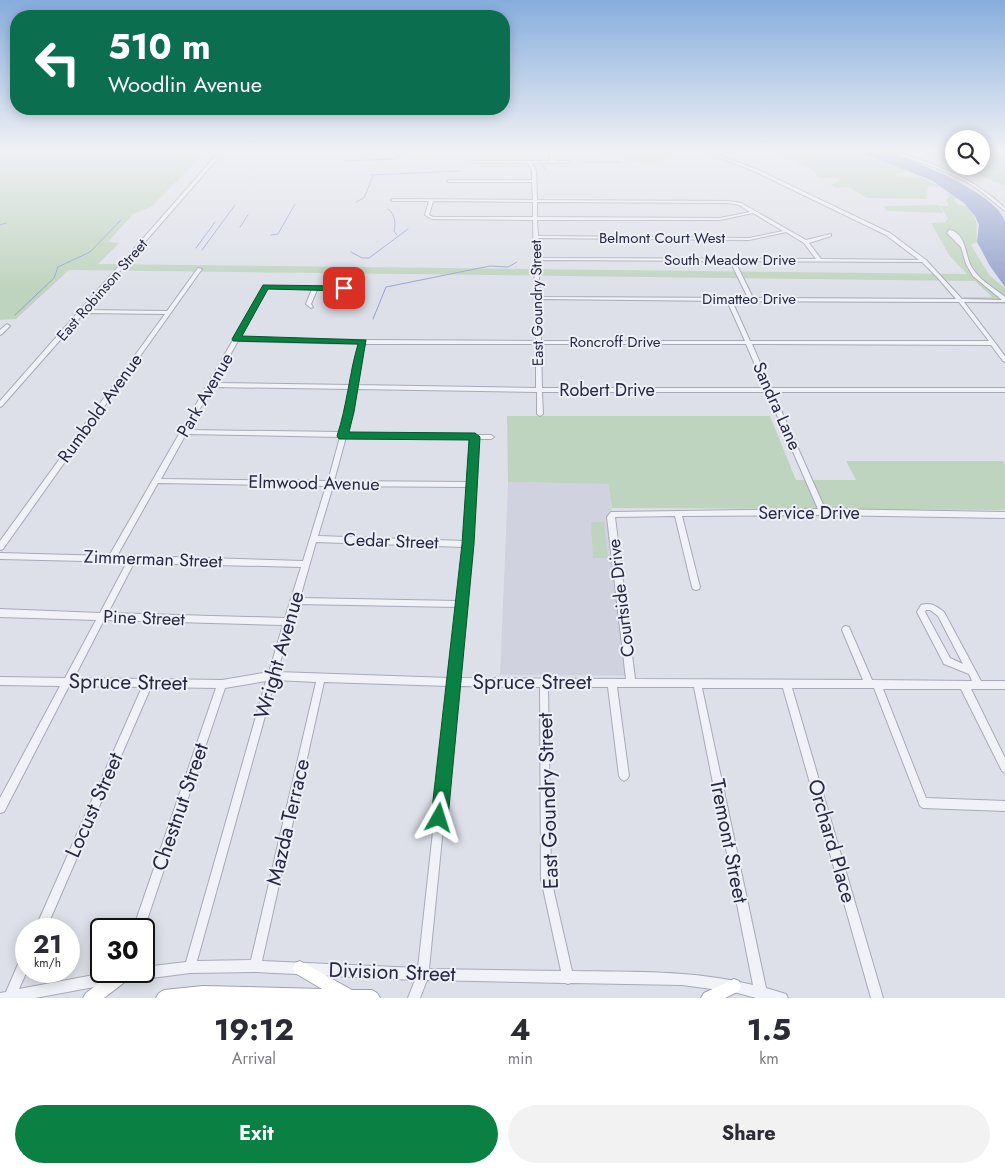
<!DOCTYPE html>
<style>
body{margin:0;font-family:Jost,sans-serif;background:#f2f2f3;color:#2b2b33;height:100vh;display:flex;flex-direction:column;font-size:19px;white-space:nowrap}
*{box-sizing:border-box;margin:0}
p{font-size:16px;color:#7c7c81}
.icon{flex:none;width:28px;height:28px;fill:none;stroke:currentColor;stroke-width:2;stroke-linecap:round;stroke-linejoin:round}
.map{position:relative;height:998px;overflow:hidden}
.panel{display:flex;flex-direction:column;background:#fff;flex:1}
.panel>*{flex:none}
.hud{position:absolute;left:10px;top:10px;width:500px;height:105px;border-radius:20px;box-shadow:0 2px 12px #0003;background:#0b6e4f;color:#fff;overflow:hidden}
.fabs{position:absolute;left:945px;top:130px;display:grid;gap:10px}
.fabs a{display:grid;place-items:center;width:45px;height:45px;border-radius:50%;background:#fff;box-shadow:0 2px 12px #0003;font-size:25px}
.speed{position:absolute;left:15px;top:918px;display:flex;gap:10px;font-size:25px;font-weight:700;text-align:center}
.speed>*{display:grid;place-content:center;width:65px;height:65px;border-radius:50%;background:#fff;box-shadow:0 2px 12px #0003;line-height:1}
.speed small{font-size:12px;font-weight:400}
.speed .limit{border:2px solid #111;border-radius:8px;background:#fff;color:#111}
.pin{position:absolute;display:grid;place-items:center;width:42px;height:42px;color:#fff;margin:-21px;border-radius:10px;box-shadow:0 2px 8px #0006}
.me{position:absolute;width:55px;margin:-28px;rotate:6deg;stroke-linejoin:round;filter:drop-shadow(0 0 4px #0008)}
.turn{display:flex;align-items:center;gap:18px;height:105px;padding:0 15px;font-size:22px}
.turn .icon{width:65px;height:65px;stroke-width:2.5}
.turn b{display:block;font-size:35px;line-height:42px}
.eta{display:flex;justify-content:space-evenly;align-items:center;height:85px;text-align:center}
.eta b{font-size:30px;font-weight:700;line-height:35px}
.cta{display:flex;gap:10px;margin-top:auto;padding:10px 15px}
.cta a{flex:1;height:58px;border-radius:30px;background:#0b8043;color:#fff;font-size:20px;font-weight:700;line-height:58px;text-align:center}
.cta a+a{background:#f2f2f3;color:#2b2b33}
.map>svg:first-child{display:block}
.built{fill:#d0d2df}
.green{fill:#bfd4be}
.water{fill:#95a3cd}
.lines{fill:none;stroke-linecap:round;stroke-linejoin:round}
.stream{stroke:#95a3cd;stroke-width:1}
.minor-casing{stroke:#a7a9b7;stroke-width:2}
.major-casing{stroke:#9ca0b6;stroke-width:2}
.minor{fill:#f1f2f7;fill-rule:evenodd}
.major{fill:#fff;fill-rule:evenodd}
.route{fill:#0b8043;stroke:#07532c}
.labels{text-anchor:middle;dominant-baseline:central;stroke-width:4;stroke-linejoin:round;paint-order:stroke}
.far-street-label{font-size:15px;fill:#262942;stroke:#eeeff7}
.street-label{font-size:18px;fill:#262942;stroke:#eeeff7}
.near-street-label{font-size:21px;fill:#262942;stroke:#eeeff7}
</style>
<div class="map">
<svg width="1005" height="998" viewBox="0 0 1005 998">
<rect width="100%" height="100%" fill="#dee0e9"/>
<path class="built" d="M508,482l100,2 28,192 -136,-1z"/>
<path class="green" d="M0,151h203l-12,16 -40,40 -18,7 -25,28 11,1 -21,21 869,10 -18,-19 -18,-32 14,-1 3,-4 -8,-12h9l-3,-6 4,-4 -7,-2 16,1 1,3h-6v2l5,5 8,1c14,18 8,16 10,36l-6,3 19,31 15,12v16l-38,-1 -4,-6h29l-17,-16 -906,-11 -53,49 -16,1z
M587,151h80l10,7h-22l11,4c-13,2 -36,4 -44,-7z
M770,151h86l51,20v2h-11v3l26,1 18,10 -12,-1 -2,13 -59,-1 -18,-11 -13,1 -5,-3 9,-6 -22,-2 -6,-8z
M981,151l24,6v29l-46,-20h22z
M939,205l4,8 -55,-2 -5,-5z
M507,416h263l26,64h60l-10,-19h157l2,3v46l-393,-2 -4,-24 -100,-2z
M591,522h13l4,36h-15z"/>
<path class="water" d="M856,151c9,0 21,-2 30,1 26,7 113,42 119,70 0,16 0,47 0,65l-15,-21 -13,-24 2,-17 -4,-9 -11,-13 -33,-23z"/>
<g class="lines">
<path class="stream" d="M468,151h45
M344,161l52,-2 10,-8
M583,162h38
M540,163l6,7
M371,175l89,-4
M356,202l8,-4 9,-22
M388,209c7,5 8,14 6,22l3,4
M0,225l6,-2
M240,227l8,-12
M271,235l7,-1 17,-30
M196,248l19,-26
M202,250l33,-45
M351,252l11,6h7l39,-29
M15,315l39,-37 4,-11 32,-15 31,-32
M373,319l13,-32 104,-21 18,1 9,-5"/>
<defs>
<path id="minor" d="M220,151h4l-138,159 81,1 31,-43 4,1 -199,280 -3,1v-9l165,-227 -81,-1 -82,93 -2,1v-6z
M549,151h4l1,10h14l2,1 -2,1h-36l4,8 1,29 192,1 12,2 65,37 25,-6v2l-22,7 12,16 98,1 -33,-25 -132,-64 -51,-20h4l49,18 134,64 36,27 36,39 40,1 -29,-24 -7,-12 -5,-17 -14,-14 2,-3c16,2 16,22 21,34 7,15 23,23 35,33v5h-41l41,54v6l-2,-1 -12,-16 -239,-1 19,44h234v4h-232l52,117 180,3v6l-182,-3 -141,1 18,71 -1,2 -3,1 -3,-1 -1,-2 -17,-71 -60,1 20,162 228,1 -21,-50 1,-3 3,-1 3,1 23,53 100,1 -3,-7 -25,-10 -26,-50 -1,-2 4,-7c10,-3 15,1 23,7l37,69h24v8h-34l34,69v15l-3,-2 -41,-82h-78l43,109 79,3v10l-82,-3 -3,-2 -46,-118h-82l91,310h-12l-88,-310h-81l64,300 20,6 2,4h-32l-22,-6 -52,-7 -111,-2 -3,1 -3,-1 -138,-3 -7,18h-12l7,-18 -160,-8 -65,1 -69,9 -86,16h-35v-5l6,-1 16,-37 4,-2 1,18 -8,18 96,-18h29v-4l42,-5 80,-281 -41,7 -81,241h-11l83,-241 -65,-1 -105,242h-11l107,-242 -73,-1 -65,126 -4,1v-15l60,-112 -60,-1v-8l65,1 31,-58 -96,-3v-8l100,4 27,-51 -127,-3v-6l109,3 155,-270 95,2 2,1 -2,1h-42l-6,14 2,3 -2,1 -5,-4 6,-15 -44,-1 -28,50 123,2 173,1 -3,-121 -101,-1 -7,-4 4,-14h-36l-2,-1 2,-1 140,1 -1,-18h-83l-2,-1 2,-1h83v-9l-4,-8h-54l-2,-1 2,-1h76zM433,201l100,1v15h-100l-4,-2zM537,202l192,1 10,2 11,7 -30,6 -183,-1zM753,213l30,18 -34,7 -211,-2 -1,-16h183zM786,232l18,11 12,16 -278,-1v-20l211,2zM538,260l192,1 18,37 -208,-1zM735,261l187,1 15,15 19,22 -203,-1zM540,299l187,2 18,40h-204zM732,301l227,1 30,39h-239zM238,341l122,3 -7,21 -2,20 -137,-2zM365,344h171v44l-180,-3 3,-20zM541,344h205l19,44h-223zM212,387l138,2 -3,23 -6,20 -153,-2zM356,389l181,3v22l3,2 3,-2 -1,-22h225l51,117 -207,3 -4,5 19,162 -168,-1 14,-134 6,-105h13l3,-2 -3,-2 -144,-2 6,-21zM186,434l154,3 -12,44 -167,-2zM346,437l126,2 -3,43 -135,-1zM158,483l168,3 -23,75 -167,-5 -3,-1 -3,1h-13zM333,486l135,1 -3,54 -147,-5zM316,542l148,5 -6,54 -158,-3zM134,563l167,4 -16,51 -177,-5zM298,604l159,3 -7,71 -173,-6zM926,610h4l8,6 25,48 -13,-6 -25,-46zM104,620l179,5 -14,47 -47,8 -70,-1 -3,-1 -2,1 -73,-1zM275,680l41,2 -65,278 -54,1zM324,682l125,4 -31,282 -156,-7zM457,686l83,1 1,192 20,92 -132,-2zM548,687h60l11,89 2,3 3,2 3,-2 2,-3 -12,-89h77l59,298c-59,-15 -120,-13 -181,-14l-21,-92z
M887,151h5c41,12 81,26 113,57v3l-26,-21 -14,-9 -31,-14z
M7,324l3,2 -8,8 -2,1v-5z"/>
<path id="major" d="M300,961l52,29h20l5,3 3,5h-224l3,-5 5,-3 39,-4 119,3 -27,-16 -2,-5 2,-5z
M115,971h11l2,5 -2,5 -22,17h-21l3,-5z
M734,979l5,2 2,5 -2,5 -14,7h-24l3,-5z"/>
</defs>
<use href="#minor" class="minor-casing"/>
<use href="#major" class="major-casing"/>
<use href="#minor" class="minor"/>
<use href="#major" class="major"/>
</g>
<linearGradient id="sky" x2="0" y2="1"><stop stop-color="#87addd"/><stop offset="0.52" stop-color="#f0f1f5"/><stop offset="1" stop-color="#f0f1f5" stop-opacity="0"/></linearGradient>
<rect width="1005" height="290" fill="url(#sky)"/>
<path class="route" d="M263,285l81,1 4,2 -4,3 -76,-2 -26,47 124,4 -12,72 -5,20 126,1 5,4 -6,107 -26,274 -3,6 -6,2 -6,-2 -2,-6 31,-274 7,-104 -130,-1 -2,-3c10,-30 12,-61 21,-92l-125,-3 -1,-2z"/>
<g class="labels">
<g class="far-street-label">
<text x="662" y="238">Belmont Court West</text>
<text x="730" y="260">South Meadow Drive</text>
<text transform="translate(102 290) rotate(-49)">East Robinson Street</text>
<text x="749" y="299">Dimatteo Drive</text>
<text transform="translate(537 303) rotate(-91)">East Goundry Street</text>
<text x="615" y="342">Roncroff Drive</text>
</g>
<g class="street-label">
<text x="607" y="390">Robert Drive</text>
<text transform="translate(205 395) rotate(-60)">Park Avenue</text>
<text transform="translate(777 406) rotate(66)">Sandra Lane</text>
<text transform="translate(100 408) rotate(-54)">Rumbold Avenue</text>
<text transform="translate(314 483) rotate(1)">Elmwood Avenue</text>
<text x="809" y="513">Service Drive</text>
<text transform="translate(391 541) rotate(2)">Cedar Street</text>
<text transform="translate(153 559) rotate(2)">Zimmerman Street</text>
<text transform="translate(621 598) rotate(-97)">Courtside Drive</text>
<text transform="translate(144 618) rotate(2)">Pine Street</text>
</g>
<g class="near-street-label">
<text transform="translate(279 655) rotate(-74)">Wright Avenue</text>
<text transform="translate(128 682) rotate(1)">Spruce Street</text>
<text x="532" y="682">Spruce Street</text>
<text transform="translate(548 801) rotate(-92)">East Goundry Street</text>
<text transform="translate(94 805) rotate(-66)">Locust Street</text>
<text transform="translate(180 807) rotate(-71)">Chestnut Street</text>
<text transform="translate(288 822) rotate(-77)">Mazda Terrace</text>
<text transform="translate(729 841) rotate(79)">Tremont Street</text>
<text transform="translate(832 841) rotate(74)">Orchard Place</text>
<text transform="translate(392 972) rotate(2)">Division Street</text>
</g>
</g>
</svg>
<div class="fabs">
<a><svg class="icon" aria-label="search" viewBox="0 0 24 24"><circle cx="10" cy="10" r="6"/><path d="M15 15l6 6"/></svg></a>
</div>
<div class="speed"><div>21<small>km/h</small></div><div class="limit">30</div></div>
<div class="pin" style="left:344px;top:288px;background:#d93025"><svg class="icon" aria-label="arrive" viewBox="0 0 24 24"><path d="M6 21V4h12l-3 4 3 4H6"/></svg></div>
<svg class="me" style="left:439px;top:818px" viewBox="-20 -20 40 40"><path d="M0-17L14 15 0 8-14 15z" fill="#0b8043" stroke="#fff" stroke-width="4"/></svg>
<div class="hud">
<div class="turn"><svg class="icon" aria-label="left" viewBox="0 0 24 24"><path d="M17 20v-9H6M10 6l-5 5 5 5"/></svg><div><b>510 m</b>Woodlin Avenue</div></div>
</div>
</div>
<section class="panel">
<div class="eta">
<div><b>19:12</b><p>Arrival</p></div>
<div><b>4</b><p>min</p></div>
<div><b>1.5</b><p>km</p></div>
</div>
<div class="cta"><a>Exit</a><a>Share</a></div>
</section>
